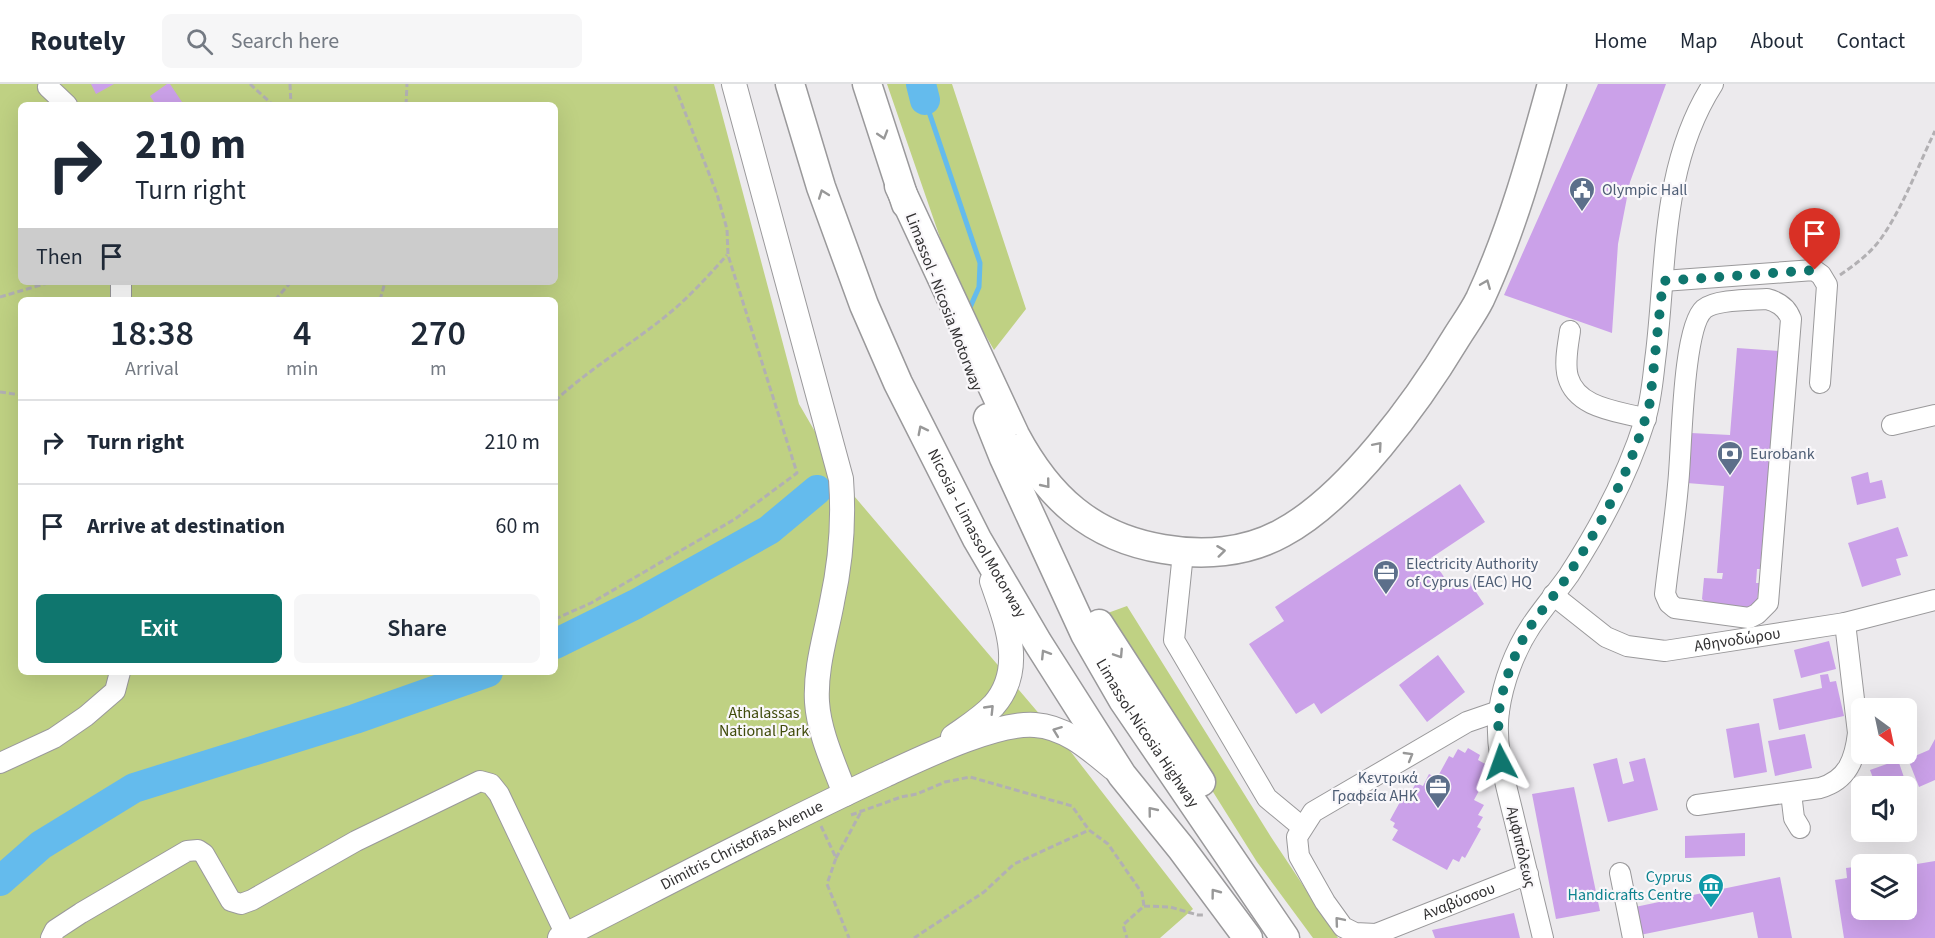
<!DOCTYPE html>
<meta charset="utf-8">
<style>
body{margin:0;font-family:"Source Sans 3",sans-serif;background:#f6f6f7;color:#1f2937;height:100vh;display:flex;flex-direction:column;font-size:22px;white-space:nowrap}
*{box-sizing:border-box;margin:0}
p{font-size:20px;color:#747a83}
.icon{flex:none;width:33px;height:33px;fill:none;stroke:currentColor;stroke-width:2;stroke-linecap:round;stroke-linejoin:round}
.map{position:relative;flex:1;overflow:hidden}
.panel{position:absolute;left:18px;top:213px;width:540px;height:378px;display:flex;flex-direction:column;background:#fff;border-radius:9px;box-shadow:0 6px 24px #0002}
.panel>*{flex:none}
.top-card{position:absolute;left:18px;top:18px;width:540px;height:183px;border-radius:9px;box-shadow:0 6px 24px #0002;background:#fff;color:#1f2937;overflow:hidden}
.needle{width:39px;rotate:147deg}
.buttons{position:absolute;left:1851px;top:614px;display:grid;gap:12px}
.buttons a{display:grid;place-items:center;width:66px;height:66px;border-radius:9px;background:#fff;box-shadow:0 6px 24px #0002;font-size:30px}
.pin{position:absolute;display:grid;place-items:center;width:51px;height:51px;color:#fff;margin:-62px -26px;border-radius:50% 50% 50% 0;rotate:-45deg;box-shadow:0 0 6px #0007}
.pin .icon{rotate:45deg}
.me{position:absolute;width:66px;margin:-33px;rotate:356deg;stroke-linejoin:round;filter:drop-shadow(0 0 4px #0008)}
.turn{display:flex;align-items:center;gap:21px;height:126px;padding:0 18px;font-size:27px}
.turn .icon{width:78px;height:78px;stroke-width:2.5}
.turn b{display:block;font-size:42px;line-height:51px}
.then{display:flex;align-items:center;height:57px;padding:0 18px;background:#0003;gap:12px;font-size:22px}
.eta{display:flex;justify-content:space-evenly;align-items:center;height:102px;text-align:center}
.eta b{font-size:36px;font-weight:600;line-height:42px}
.action{display:flex;gap:12px;margin-top:auto;padding:12px 18px}
.action a{flex:1;height:69px;border-radius:9px;background:#0f766e;color:#fff;font-size:24px;font-weight:600;line-height:69px;text-align:center}
.action a+a{background:#f6f6f7;color:#1f2937}
ul{padding:0;list-style:none}
li{display:flex;align-items:center;gap:18px;height:84px;padding:0 18px;border-top:2px solid #e0e1e3}
li div{flex:1}
li b{display:block;font-size:22px}
li em{font-style:normal}
header{display:flex;align-items:center;gap:36px;box-sizing:border-box;height:84px;padding:0 30px;background:#fff;border-bottom:2px solid #e0e1e3}
header strong{font-size:28px}
nav{display:flex;gap:33px;margin-inline-start:auto;font-size:21px}
.search{width:420px;height:54px;background:#f6f6f7;display:flex;align-items:center;gap:15px;box-sizing:border-box;padding:0 21px;border-radius:9px;color:#747a83;font-size:22px}
.map>svg:first-child{display:block}
.green{fill:#bfd183;fill-rule:evenodd}
.lines{fill:none;stroke-linecap:round;stroke-linejoin:round}
.stream{stroke:#64bbed;stroke-width:5}
.river{stroke:#64bbed;stroke-width:30}
.building{fill:#cba1e9}
.minor-casing{stroke:#9a999b;stroke-width:22}
.major-casing{stroke:#9a999b;stroke-width:26}
.highway-casing{stroke:#9a999b;stroke-width:31}
.path{stroke:#b2b0b3;stroke-width:3;stroke-dasharray:6 3;stroke-linecap:butt}
.minor{stroke:#fff;stroke-width:20}
.major{stroke:#fff;stroke-width:24}
.highway{stroke:#fff;stroke-width:28}
.oneway{stroke:#989898}
.route{stroke:#0f766e;stroke-width:10;stroke-dasharray:0 18}
.labels{text-anchor:middle;dominant-baseline:central;stroke-width:4.5;stroke-linejoin:round;paint-order:stroke}
.service-label{font-size:16px;fill:#4e5e75;stroke:#f9f7fa;text-anchor:start}
.street-label{font-size:16px;fill:#323132;stroke:#f9f7fa}
.park-label{font-size:16px;fill:#404b0b;stroke:#f9f7fa}
.culture-label{font-size:16px;fill:#0d838f;stroke:#f9f7fa;text-anchor:end}
</style>
<header>
<strong>Routely</strong>
<div class="search"><svg class="icon" aria-label="search" viewBox="0 0 24 24"><circle cx="10" cy="10" r="6"/><path d="M15 15l6 6"/></svg>Search here</div>
<nav><a>Home</a><a>Map</a><a>About</a><a>Contact</a></nav>
</header>
<div class="map">
<svg width="1935" height="854" viewBox="0 0 1935 854">
<rect width="100%" height="100%" fill="#eceaed"/>
<path class="green" d="M0,0h714l85,320 50,86 215,253 129,166 -33,29h-1160zM21,21h534v177h-534zM21,216h534v372h-534z
M887,0h65l74,225 -32,41 -38,-66z
M1127,522l144,231 67,101h-25l-56,-76 -64,-102 -88,-146z"/>
<g class="lines">
<path class="stream" d="M925,16l55,163 -1,24 -11,25"/>
<path class="river" d="M921,0l4,16
M555,560l81,-40 133,-74 48,-40
M0,797l41,-36 93,-57 221,-69 133,-47"/>
</g>
<path class="building" d="M91,0h23l-18,10z
M167,0h3l14,21h-28l-6,-9z
M1598,0h68l-36,98 -12,62 -6,89 -108,-38z
M1737,264l42,3 -19,218h-3l-1,14h3l-2,20 -12,11 -33,-5 -10,-10 2,-21 18,1 1,-6h-6l7,-87 -37,-3 4,-50 39,2z
M1868,388l2,11 12,-3 4,18 -29,7 -6,-28z
M1460,400l25,38 -54,36 20,29 15,-10 18,27 -163,110 -7,-11 -18,11 -47,-70 35,-23 -9,-14z
M1898,443l10,29 -12,3 5,16 -39,12 -14,-44z
M1829,557l7,28 -35,9 -7,-28z
M1438,571l27,37 -38,30 -28,-37z
M1828,590l2,8 6,-1 8,35 -65,14 -6,-31 49,-11 -2,-13z
M1759,639l8,49 -33,6 -8,-49z
M1805,650l7,34 -37,8 -7,-35z
M1935,655v41l-16,7 -11,-28 21,-9z
M1468,664l12,7 -2,5 9,5 -5,9 5,2 -13,24 10,5 -6,10 5,2 -6,10 4,2 -16,29 -3,-2 -3,6 -6,-3 -6,11 -55,-30 6,-10 -5,-3 2,-4 -5,-3 16,-29 4,3 6,-11 7,3 6,-12 8,4 12,-22 4,2 5,-9 7,4z
M1617,674l6,26 11,-3 -5,-19 16,-4 13,52 -50,12 -15,-58z
M1898,676l9,26h-31l-6,-16z
M1574,703l26,124 -44,8 -24,-125z
M1745,749v23l-60,2v-22z
M1910,774l1,7 24,-4v77h-91l-9,-58 12,-2 -1,-10 16,-2v43h44v-45l-25,-1z
M1780,793l12,61h-34l-5,-26 -113,23 -5,-28z
M1514,829l6,25h-85l-3,-8z"/>
<g class="lines">
<defs>
<g id="minor">
<path d="M49,0l-1,3 19,18"/>
<path d="M1663,197l151,-11 7,5 6,10 -7,98"/>
<path d="M121,198v18"/>
<path d="M1767,215c12,3 20,9 24,20l-23,284 -11,11 -8,4 -74,-10 -6,-5 -4,-9c4,-36 10,-73 13,-109 4,-33 4,-157 26,-176 12,-10 47,-9 63,-10z"/>
<path d="M1570,247c-2,14 -6,32 -2,46 9,32 51,34 78,42"/>
<path d="M1892,341l43,-10"/>
<path d="M1183,469l-9,87 93,158 35,29"/>
<path id="s1" d="M1553,511l53,42 21,9 38,5 180,-28 90,-23"/>
<path id="s2" d="M1499,627l-32,11 -154,90 -16,25 2,19 26,46 18,25 12,6 21,1 152,-60"/>
<path d="M0,679l54,-25 32,-22 29,-25 5,-19"/>
<path d="M1791,709l3,25 6,10"/>
<path d="M1697,721l123,-17c28,-8 35,-29 38,-55l-13,-110"/>
<path d="M1620,789l13,65"/>
<path d="M51,854l4,-8 26,-17 106,-62 11,-1 6,4 27,47 10,3 11,-4 104,-59 124,-60 11,3 8,10 67,141"/>
<path d="M1543,854c-10,-40 -19,-80 -29,-120 -8,-34 -20,-71 -15,-107 4,-29 16,-61 32,-85 12,-18 26,-34 38,-51 31,-48 59,-100 76,-155 7,-22 8,-45 11,-67 11,-92 5,-188 57,-269"/>
</g>
<g id="major">
<path d="M734,0l107,395c3,41 0,82 -9,123 -6,33 -17,66 -15,100 2,31 17,62 28,92"/>
<path d="M953,653c14,-10 29,-19 41,-32 32,-37 12,-83 -2,-124"/>
<path id="s3" d="M560,854c108,-55 215,-112 325,-163 37,-17 110,-53 150,-50 31,2 55,24 78,43"/>
</g>
<g id="highway">
<path id="s4" d="M790,0l31,103 43,118 34,78 79,156 61,104 84,132 59,73 67,90"/>
<path d="M867,0l39,120"/>
<path d="M899,102l116,249c33,62 76,102 148,114 40,7 83,4 119,-16 66,-35 136,-132 174,-195 8,-13 17,-25 24,-39 32,-69 52,-142 72,-215"/>
<path id="s5" d="M988,334l16,40 81,176 38,66 162,238"/>
<path d="M1099,540l102,158"/>
</g>
</defs>
<use href="#minor" class="minor-casing"/>
<use href="#major" class="major-casing"/>
<use href="#highway" class="highway-casing"/>
<path class="path" d="M250,0l23,21
M290,0l1,21
M406,21l1,-21
M1840,191c16,-11 31,-22 42,-38 22,-32 36,-71 53,-106
M0,213l51,-15
M275,216l16,-18
M380,216l5,-18
M0,308l21,3
M555,317c36,-34 79,-58 117,-90 20,-17 37,-36 55,-56
M555,535l36,-16 144,-84 62,-46 -69,-218 -1,-26 -10,-35 -43,-110
M851,731l50,-18 16,-3 28,-12 25,-5 102,29 17,24 19,14 34,49 2,13 -21,19 4,13
M821,742l15,32 -9,26 22,54
M836,774l26,-48
M1144,822l26,1 28,8h6
M914,854l70,-46 30,-28 75,-34"/>
<use href="#minor" class="minor"/>
<use href="#major" class="major"/>
<use href="#highway" class="highway"/>
</g>
<defs><path id="oneway-chevron" d="M-2-3.5L2.5 0L-2 3.5" fill="none" stroke-width="1.6" stroke-linecap="round" stroke-linejoin="round" transform="scale(1.5)"/></defs>
<g class="oneway">
<use href="#oneway-chevron" transform="translate(883 51) rotate(73)"/>
<use href="#oneway-chevron" transform="translate(823 110) rotate(-110)"/>
<use href="#oneway-chevron" transform="translate(1486 200) rotate(-68)"/>
<use href="#oneway-chevron" transform="translate(922 346) rotate(-117)"/>
<use href="#oneway-chevron" transform="translate(1378 362) rotate(-49)"/>
<use href="#oneway-chevron" transform="translate(1046 400) rotate(51)"/>
<use href="#oneway-chevron" transform="translate(1221 467) rotate(-7)"/>
<use href="#oneway-chevron" transform="translate(1045 570) rotate(-122)"/>
<use href="#oneway-chevron" transform="translate(1119 570) rotate(57)"/>
<use href="#oneway-chevron" transform="translate(990 625) rotate(-46)"/>
<use href="#oneway-chevron" transform="translate(1057 647) rotate(-159)"/>
<use href="#oneway-chevron" transform="translate(1409 672) rotate(-30)"/>
<use href="#oneway-chevron" transform="translate(1152 727) rotate(-129)"/>
<use href="#oneway-chevron" transform="translate(1215 809) rotate(-127)"/>
<use href="#oneway-chevron" transform="translate(1339 837) rotate(-130)"/>
</g>
<g class="lines">
<path class="route" d="M1501,678c-1,-16 -4,-33 -2,-50 3,-27 17,-63 31,-85 12,-18 27,-34 38,-52 35,-53 66,-111 82,-173l13,-121 152,-11"/>
</g>
<defs>
<symbol id="civic-pin" viewBox="-11 -11 22 30"><path d="M0 17L-7.5 6A9.5 9.5 0 1 1 7.5 6Z" fill="#5c6f8a" stroke="#f9f7fa"/><path d="M-.6-6.5H3V-4.5H.6V-3L4-1V1h2V6H-6V1h2V-1L-.6-3ZM-1.2 2.5V6h2.4V2.5Z" fill="#fff"/></symbol>
<symbol id="bank-pin" viewBox="-11 -11 22 30"><path d="M0 17L-7.5 6A9.5 9.5 0 1 1 7.5 6Z" fill="#5c6f8a" stroke="#f9f7fa"/><path d="M-6-4H6V4H-6ZM0-2.3a2.3 2.3 0 1 0 0 4.6a2.3 2.3 0 1 0 0-4.6Z" fill="#fff"/></symbol>
<symbol id="office-pin" viewBox="-11 -11 22 30"><path d="M0 17L-7.5 6A9.5 9.5 0 1 1 7.5 6Z" fill="#5c6f8a" stroke="#f9f7fa"/><path d="M-6-3h4V-5.5h4V-3h4V5H-6ZM-1-4.5V-3h2v-1.5ZM-6 0V1H6V0Z" fill="#fff"/></symbol>
<symbol id="museum-pin" viewBox="-11 -11 22 30"><path d="M0 17L-7.5 6A9.5 9.5 0 1 1 7.5 6Z" fill="#0f9aa8" stroke="#f9f7fa"/><path d="M0-6L6-3V-2H-6V-3ZM-5-1h2V3h-2ZM-1-1h2V3h-2ZM3-1h2V3H3ZM-6 4H6V6H-6Z" fill="#fff"/></symbol>
</defs>
<g fill-rule="evenodd">
<use href="#civic-pin" x="1567" y="91" width="30" height="40"/>
<use href="#bank-pin" x="1715" y="355" width="30" height="40"/>
<use href="#office-pin" x="1371" y="474" width="30" height="40"/>
<use href="#office-pin" x="1423" y="688" width="30" height="40"/>
<use href="#museum-pin" x="1696" y="787" width="30" height="40"/>
</g>
<g class="labels">
<g class="service-label">
<text x="1602" y="106">Olympic Hall</text>
<text x="1750" y="370">Eurobank</text>
<text x="1406" y="480">Electricity Authority<tspan x="1406" dy="18">of Cyprus (EAC) HQ</tspan></text>
<text x="1418" y="694" text-anchor="end">Κεντρικά<tspan x="1418" dy="18">Γραφεία ΑΗΚ</tspan></text>
</g>
<g class="street-label">
<text transform="translate(944 218) rotate(69)">Limassol - Nicosia Motorway</text>
<text stroke="none"><textPath href="#s4" startOffset="488">Nicosia - Limassol Motorway</textPath></text>
<text stroke="none"><textPath href="#s1" startOffset="202">Αθηνοδώρου</textPath></text>
<text stroke="none"><textPath href="#s5" startOffset="354">Limassol-Nicosia Highway</textPath></text>
<text stroke="none"><textPath href="#s3" startOffset="204">Dimitris Christofias Avenue</textPath></text>
<text transform="translate(1521 763) rotate(77)">Αμφιπόλεως</text>
<text stroke="none"><textPath href="#s2" startOffset="468">Αναβύσσου</textPath></text>
</g>
<g class="park-label">
<text x="764" y="629">Athalassas<tspan x="764" dy="18">National Park</tspan></text>
</g>
<g class="culture-label">
<text x="1692" y="793">Cyprus<tspan x="1692" dy="18">Handicrafts Centre</tspan></text>
</g>
</g>
</svg>
<div class="buttons">
<a><svg class="needle" viewBox="-14 -14 28 28"><path d="M0-13l5 13h-10z" fill="#e53935"/><path d="M0 13l5-13h-10z" fill="#747a83"/></svg></a>
<a><svg class="icon" aria-label="sound" viewBox="0 0 24 24"><path d="M4 9h4l5-4v14l-5-4H4zM17 9q2 3 0 6"/></svg></a>
<a><svg class="icon" aria-label="layers" viewBox="0 0 24 24"><path d="M12 4l9 5-9 5-9-5zM3 14l9 5 9-5"/></svg></a>
</div>
<div class="pin" style="left:1815px;top:186px;background:#d93025"><svg class="icon" aria-label="arrive" viewBox="0 0 24 24"><path d="M6 21V4h12l-3 4 3 4H6"/></svg></div>
<svg class="me" style="left:1501px;top:678px" viewBox="-20 -20 40 40"><path d="M0-17L14 15 0 8-14 15z" fill="#0f766e" stroke="#fff" stroke-width="4"/></svg>
<div class="top-card">
<div class="turn"><svg class="icon" aria-label="right" viewBox="0 0 24 24"><path d="M7 20v-9h11M14 6l5 5-5 5"/></svg><div><b>210 m</b>Turn right</div></div>
<div class="then">Then<svg class="icon" aria-label="arrive" viewBox="0 0 24 24"><path d="M6 21V4h12l-3 4 3 4H6"/></svg></div>
</div>
<section class="panel">
<div class="eta">
<div><b>18:38</b><p>Arrival</p></div>
<div><b>4</b><p>min</p></div>
<div><b>270</b><p>m</p></div>
</div>
<ul>
<li><svg class="icon" aria-label="right" viewBox="0 0 24 24"><path d="M7 20v-9h11M14 6l5 5-5 5"/></svg><div><b>Turn right</b></div><em>210 m</em></li>
<li><svg class="icon" aria-label="arrive" viewBox="0 0 24 24"><path d="M6 21V4h12l-3 4 3 4H6"/></svg><div><b>Arrive at destination</b></div><em>60 m</em></li>
</ul>
<div class="action"><a>Exit</a><a>Share</a></div>
</section>
</div>
